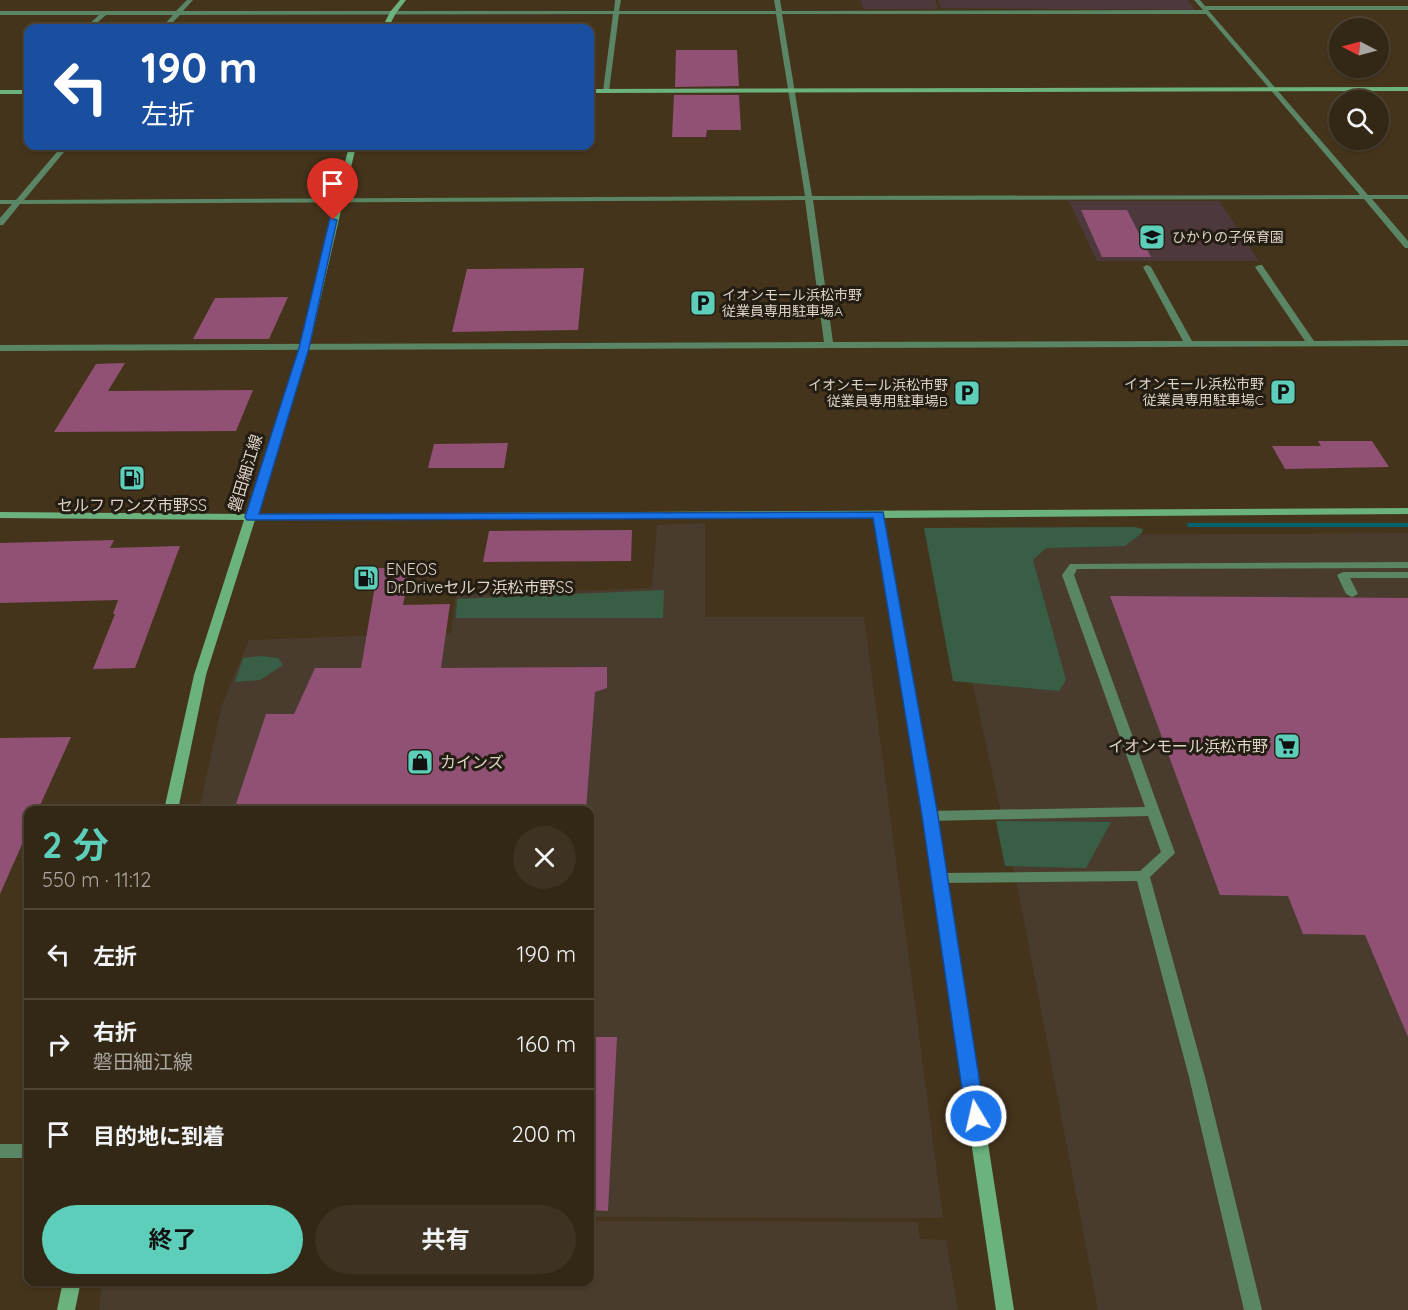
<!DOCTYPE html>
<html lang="ja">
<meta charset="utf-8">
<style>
body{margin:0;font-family:Quicksand,"Noto Sans JP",sans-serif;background:#3e3322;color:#f1f3f6;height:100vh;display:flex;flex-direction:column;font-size:22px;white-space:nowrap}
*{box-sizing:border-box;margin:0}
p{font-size:20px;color:#a9a5a0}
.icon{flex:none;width:33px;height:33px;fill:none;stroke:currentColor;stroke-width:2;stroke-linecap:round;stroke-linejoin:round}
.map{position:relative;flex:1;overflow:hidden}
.details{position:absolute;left:24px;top:806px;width:570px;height:480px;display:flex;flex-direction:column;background:#332715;border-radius:12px;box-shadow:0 2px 4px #0004,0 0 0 2px #4e4434}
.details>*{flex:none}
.top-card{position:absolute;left:24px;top:24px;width:570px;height:126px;border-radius:12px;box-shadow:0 2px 4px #0004,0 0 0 2px #4e4434;background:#1a4fa0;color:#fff;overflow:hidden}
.needle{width:39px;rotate:276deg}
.controls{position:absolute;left:1329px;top:18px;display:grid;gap:12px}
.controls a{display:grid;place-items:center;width:60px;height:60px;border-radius:50%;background:#332715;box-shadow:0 2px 4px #0004,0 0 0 2px #4e4434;font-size:30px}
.pin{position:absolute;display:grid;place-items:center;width:51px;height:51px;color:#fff;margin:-62px -26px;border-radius:50% 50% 50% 0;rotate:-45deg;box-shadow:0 0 6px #0007}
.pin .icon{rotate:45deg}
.me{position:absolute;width:66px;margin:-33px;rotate:351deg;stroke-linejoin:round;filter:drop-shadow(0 0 4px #0008)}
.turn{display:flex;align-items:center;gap:21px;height:126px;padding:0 18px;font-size:27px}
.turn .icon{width:78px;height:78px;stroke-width:2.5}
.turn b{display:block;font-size:42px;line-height:51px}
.round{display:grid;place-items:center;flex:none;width:63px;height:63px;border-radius:32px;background:#3e3322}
.summary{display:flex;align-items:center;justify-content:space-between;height:102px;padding:0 18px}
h1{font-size:36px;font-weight:700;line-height:45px;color:#5dceb9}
.primary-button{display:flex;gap:12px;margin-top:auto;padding:12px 18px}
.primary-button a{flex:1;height:69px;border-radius:36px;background:#5dceb9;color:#111;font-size:24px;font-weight:700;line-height:69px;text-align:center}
.primary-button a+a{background:#3e3322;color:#f1f3f6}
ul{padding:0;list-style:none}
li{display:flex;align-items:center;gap:18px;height:90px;padding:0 18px;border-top:2px solid #4e4434}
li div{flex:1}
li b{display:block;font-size:22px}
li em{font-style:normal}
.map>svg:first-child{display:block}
.commercial{fill:#493c2e}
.education{fill:#4d383c}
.green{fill:#385f46}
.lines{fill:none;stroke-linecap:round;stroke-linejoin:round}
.stream{fill:#04626a;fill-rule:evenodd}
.building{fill:#905174}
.lane{fill:#5a8665;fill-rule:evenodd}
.street{fill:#5a8665;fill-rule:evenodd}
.secondary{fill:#6bb27e;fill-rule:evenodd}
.route{fill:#1a73e8;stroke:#114b97;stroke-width:1.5}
.labels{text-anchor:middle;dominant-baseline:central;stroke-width:6;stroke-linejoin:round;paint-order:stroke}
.far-poi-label{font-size:14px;fill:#ded4c6;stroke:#241d13;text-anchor:start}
.street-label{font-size:16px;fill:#ded4c6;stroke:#241d13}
.poi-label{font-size:16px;fill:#ded4c6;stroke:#241d13;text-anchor:start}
</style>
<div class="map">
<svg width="1408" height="1310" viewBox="0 0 1408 1310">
<rect width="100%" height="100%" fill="#44341c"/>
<path class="commercial" d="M705,523v94h159l79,601 -353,-1v-407h-391l23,-105 27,-65 202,-7 5,-38 196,-7 5,-63z
M1408,533v777h-310l-79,-416 -79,-358z
M590,1221l327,1 3,17 26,1 12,70h-859l3,-29h488z"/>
<path class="education" d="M861,0h74l3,9h-75z
M938,0h250l7,10 -254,-2z
M1069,201h150l40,60h-162z"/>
<path class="green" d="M1135,527l8,2 -1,4 -17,13 -79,2 -13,12 33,120 -7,11 -106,-10 -29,-153z
M664,590l-1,28h-207l1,-19z
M261,656l17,2 5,7 -23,15 -25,2 8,-24z
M996,821l115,1 -25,46 -81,-2z"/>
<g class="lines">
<path class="stream" d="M1188,523h220v4h-220l-1,-2z"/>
</g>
<path class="building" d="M676,50h61l2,36 -64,1z
M674,95h65l2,35h-34l-1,7h-34z
M1081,210h46l24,47h-49z
M584,268l-6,62 -126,2 15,-63z
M288,297l-19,42h-76l22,-41z
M125,363l-17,28 145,-1 -17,41 -182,1 42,-68z
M1318,441h54l17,26 -104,2 -13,-23h49z
M508,443l-4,25h-76l6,-24z
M632,530l-1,31 -148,1 6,-31z
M114,540l-4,8 70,-2 -45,122 -42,1 22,-55h-2l5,-14 -118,3v-60z
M378,568h32l-7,37 47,-1 -9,64 166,-1v21l-12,4 -9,118h-352l32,-96h28l21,-46h46z
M1110,596l298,2v439l-43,-102 -62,-1 -15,-38 -68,-1z
M71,737l-33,73h-10v21l-28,63v-156z
M590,1037h27l-9,174 -18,-1z"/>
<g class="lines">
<path class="lane" d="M1408,562v6l-331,1 -3,6 101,278 -25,24 55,200 57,233h-18l-55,-233 -52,-196 -198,2 -5,-1 -2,-4 2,-4 5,-1 201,-2 21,-19 -13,-36 -218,5 -5,-2 -2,-3 2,-3 5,-2 215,-4 -83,-232 8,-11z
M1343,572h65v6h-58l8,16 -6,3 -6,-3 -9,-19z"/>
<path class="street" d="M187,0h6l-10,11h431l1,-11h6l-2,11h157l-2,-11h6l2,11 421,-1 -9,-10h6l5,6h203v4h-200l160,185h40v4h-36l36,42v7h-3l-41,-49 -551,1 20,142 350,-1 -40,-74 4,-2 4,2 41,74h113l-50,-74 4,-2h3l52,76 94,-1v6l-1408,5v-6l824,-3 -19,-142 -785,4 -17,21h-3v-7l12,-14h-12v-4h16l46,-54h7l-45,54 781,-4 -29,-182h-157l-10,77 -3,2 -3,-2 10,-77 -433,1 -13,13h-6l12,-13h-67l-15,13h-6l14,-13h-99v-4h176zM782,14h424l154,181 -548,1z
M0,1144h28v14h-28z"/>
<path class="secondary" d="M400,0h6l-10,13 -8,15h-6l8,-16z
M1408,87v4l-818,2v-4z
M0,90h28v4h-28z
M349,146h7l-47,202 -52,166 1151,-6v6l-524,4 53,298 77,494h-18l-73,-494 -50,-298 -618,2 -49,155 -28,135h-14l30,-135 50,-155 -244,-2v-6l246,2 53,-166z
M63,1281h18l-6,29h-18z"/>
</g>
<path class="route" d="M330,218l7,2 -28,128 -50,166 624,-2 55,304 47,300 -3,6 -6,2 -7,-2 -3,-6 -44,-300 -49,-298 -626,2 -2,-3 54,-169z"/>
<defs>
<symbol id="school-square" viewBox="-11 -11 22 22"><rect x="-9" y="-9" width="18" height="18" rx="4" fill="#5dceb9" stroke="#241d13"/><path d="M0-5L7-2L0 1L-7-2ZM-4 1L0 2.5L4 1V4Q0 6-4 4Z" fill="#111"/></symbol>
<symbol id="parking-square" viewBox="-11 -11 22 22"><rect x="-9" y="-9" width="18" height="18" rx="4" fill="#5dceb9" stroke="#241d13"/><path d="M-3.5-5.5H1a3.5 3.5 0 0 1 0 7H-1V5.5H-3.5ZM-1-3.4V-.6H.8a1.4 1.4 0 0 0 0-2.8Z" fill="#111"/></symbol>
<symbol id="fuel-square" viewBox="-11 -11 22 22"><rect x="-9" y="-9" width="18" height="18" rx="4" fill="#5dceb9" stroke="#241d13"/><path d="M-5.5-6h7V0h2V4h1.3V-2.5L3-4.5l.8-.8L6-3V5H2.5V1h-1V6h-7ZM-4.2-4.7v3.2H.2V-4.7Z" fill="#111"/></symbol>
<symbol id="supermarket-square" viewBox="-11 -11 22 22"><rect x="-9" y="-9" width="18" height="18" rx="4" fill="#5dceb9" stroke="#241d13"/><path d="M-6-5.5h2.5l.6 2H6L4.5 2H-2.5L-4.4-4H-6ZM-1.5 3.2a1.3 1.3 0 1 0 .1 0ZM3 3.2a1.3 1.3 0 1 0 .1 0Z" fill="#111"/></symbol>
<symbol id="shop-square" viewBox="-11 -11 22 22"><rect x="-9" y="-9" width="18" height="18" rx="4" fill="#5dceb9" stroke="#241d13"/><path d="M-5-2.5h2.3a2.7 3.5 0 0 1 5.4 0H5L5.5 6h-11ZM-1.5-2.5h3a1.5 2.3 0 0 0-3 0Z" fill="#111"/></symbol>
</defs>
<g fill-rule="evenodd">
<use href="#school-square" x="1137" y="222" width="30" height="30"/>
<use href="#parking-square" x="688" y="288" width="30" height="30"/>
<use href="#parking-square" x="1268" y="377" width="30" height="30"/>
<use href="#parking-square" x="952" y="378" width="30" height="30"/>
<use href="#fuel-square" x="117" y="463" width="30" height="30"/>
<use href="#fuel-square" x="351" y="563" width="30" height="30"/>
<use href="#supermarket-square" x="1272" y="731" width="30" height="30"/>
<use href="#shop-square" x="405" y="747" width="30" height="30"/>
</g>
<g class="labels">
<g class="far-poi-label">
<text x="1172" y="237">ひかりの子保育園</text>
<text x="722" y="295">イオンモール浜松市野<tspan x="722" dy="16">従業員専用駐車場A</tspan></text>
<text x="1264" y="384" text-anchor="end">イオンモール浜松市野<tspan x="1264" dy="16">従業員専用駐車場C</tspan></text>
<text x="948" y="385" text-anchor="end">イオンモール浜松市野<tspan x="948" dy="16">従業員専用駐車場B</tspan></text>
</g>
<g class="street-label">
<text transform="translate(245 473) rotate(-73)">磐田細江線</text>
</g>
<g class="poi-label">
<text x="132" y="505" text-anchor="middle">セルフ ワンズ市野SS</text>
<text x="386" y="569">ENEOS<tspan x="386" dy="18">Dr.Driveセルフ浜松市野SS</tspan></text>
<text x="1268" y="746" text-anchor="end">イオンモール浜松市野</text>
<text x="440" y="762">カインズ</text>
</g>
</g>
</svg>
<div class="controls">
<a><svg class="needle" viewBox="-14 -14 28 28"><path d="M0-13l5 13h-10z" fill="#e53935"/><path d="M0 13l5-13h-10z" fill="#a9a5a0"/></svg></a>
<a><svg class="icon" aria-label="search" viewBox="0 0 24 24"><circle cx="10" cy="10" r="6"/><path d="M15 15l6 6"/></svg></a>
</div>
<div class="pin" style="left:333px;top:220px;background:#d93025"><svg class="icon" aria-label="arrive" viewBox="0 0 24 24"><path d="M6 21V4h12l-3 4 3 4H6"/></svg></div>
<svg class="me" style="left:976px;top:1116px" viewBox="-20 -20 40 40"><circle r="17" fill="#1a73e8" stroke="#fff" stroke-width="3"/><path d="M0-11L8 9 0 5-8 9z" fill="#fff"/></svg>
<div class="top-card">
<div class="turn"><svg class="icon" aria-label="left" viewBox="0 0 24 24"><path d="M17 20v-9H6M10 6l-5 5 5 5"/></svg><div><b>190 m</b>左折</div></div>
</div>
<section class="details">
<div class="summary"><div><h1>2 分</h1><p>550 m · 11:12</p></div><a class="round"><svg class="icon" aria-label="close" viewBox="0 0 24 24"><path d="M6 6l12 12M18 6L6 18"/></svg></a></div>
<ul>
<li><svg class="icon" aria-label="left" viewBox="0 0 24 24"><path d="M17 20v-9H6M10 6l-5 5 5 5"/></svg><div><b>左折</b></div><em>190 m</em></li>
<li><svg class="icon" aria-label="right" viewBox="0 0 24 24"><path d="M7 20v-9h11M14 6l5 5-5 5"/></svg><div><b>右折</b><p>磐田細江線</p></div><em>160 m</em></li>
<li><svg class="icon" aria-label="arrive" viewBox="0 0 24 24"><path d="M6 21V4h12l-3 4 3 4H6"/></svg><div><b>目的地に到着</b></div><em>200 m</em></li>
</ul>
<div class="primary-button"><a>終了</a><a>共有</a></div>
</section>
</div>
